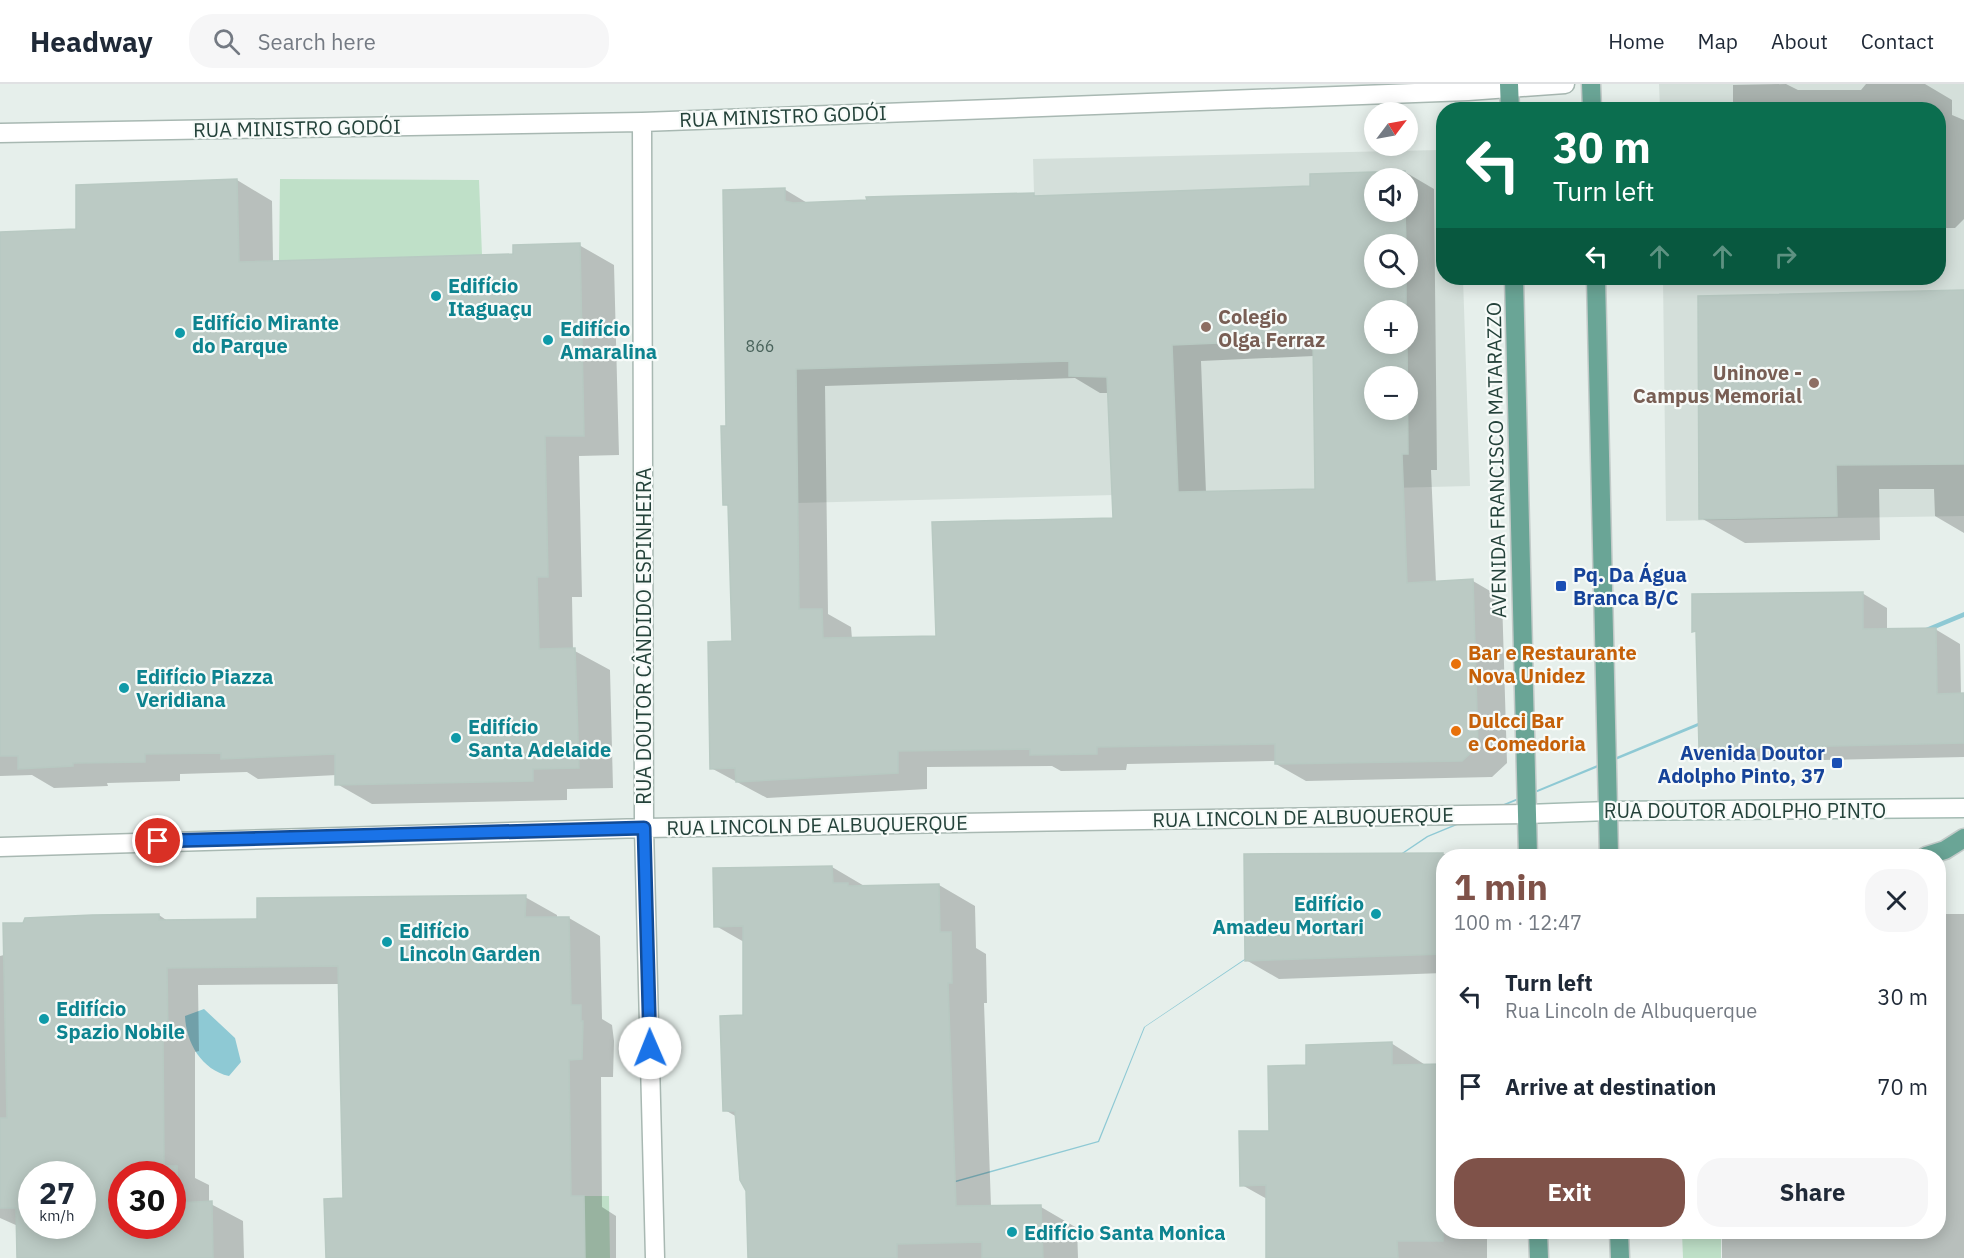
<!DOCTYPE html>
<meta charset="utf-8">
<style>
body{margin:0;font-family:"IBM Plex Sans",sans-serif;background:#f6f6f7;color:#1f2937;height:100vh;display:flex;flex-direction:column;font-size:22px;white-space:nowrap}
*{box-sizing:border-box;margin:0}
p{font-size:20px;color:#747a83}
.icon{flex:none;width:33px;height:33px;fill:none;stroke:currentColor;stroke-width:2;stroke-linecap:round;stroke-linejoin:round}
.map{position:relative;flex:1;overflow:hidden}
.drawer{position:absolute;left:1436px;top:765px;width:510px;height:390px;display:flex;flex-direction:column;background:#fff;border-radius:24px;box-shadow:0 3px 15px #0003}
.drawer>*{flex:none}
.hud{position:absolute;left:1436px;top:18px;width:510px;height:183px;border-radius:24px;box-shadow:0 3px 15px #0003;background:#0b6e4f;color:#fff;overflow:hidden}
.needle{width:39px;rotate:58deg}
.controls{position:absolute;left:1364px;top:18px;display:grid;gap:12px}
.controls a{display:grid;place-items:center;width:54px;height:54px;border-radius:50%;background:#fff;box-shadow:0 3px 15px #0003;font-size:30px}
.speed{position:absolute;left:18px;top:1077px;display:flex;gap:12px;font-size:30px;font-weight:700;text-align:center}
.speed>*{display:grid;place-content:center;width:78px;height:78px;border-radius:50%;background:#fff;box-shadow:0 3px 15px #0003;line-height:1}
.speed small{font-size:15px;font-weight:400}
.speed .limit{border:9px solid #d22;background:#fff;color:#111}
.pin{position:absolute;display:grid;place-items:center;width:51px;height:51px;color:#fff;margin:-26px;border:3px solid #fff;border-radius:50%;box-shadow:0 2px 6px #0007}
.me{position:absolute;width:66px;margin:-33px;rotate:359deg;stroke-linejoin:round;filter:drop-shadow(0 0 4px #0008)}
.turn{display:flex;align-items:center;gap:21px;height:126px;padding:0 18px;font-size:27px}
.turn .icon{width:78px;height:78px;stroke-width:2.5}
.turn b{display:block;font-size:42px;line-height:51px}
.lanes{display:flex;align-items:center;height:57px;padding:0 18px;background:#0003;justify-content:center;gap:30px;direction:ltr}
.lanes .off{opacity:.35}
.round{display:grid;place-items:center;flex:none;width:63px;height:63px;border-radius:24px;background:#f6f6f7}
.headline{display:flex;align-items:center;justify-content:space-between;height:102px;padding:0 18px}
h1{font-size:36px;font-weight:700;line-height:45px;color:#7f5249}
.action{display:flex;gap:12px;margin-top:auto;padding:12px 18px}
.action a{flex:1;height:69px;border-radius:24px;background:#7f5249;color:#fff;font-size:24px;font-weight:700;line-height:69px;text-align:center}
.action a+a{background:#f6f6f7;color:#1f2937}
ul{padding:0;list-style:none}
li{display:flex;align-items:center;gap:18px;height:90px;padding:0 18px}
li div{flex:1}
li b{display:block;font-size:22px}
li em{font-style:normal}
header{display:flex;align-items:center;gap:36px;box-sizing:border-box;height:84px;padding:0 30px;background:#fff;border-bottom:2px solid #e0e1e3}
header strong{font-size:28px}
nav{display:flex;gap:33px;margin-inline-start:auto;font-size:21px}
.search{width:420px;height:54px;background:#f6f6f7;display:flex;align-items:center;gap:15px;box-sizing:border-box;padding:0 21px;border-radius:24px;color:#747a83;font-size:22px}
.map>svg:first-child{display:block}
.built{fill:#d4dfda;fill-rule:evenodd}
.green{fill:#bfe0c8}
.water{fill:#8ec9d4}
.shadow{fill:#0003;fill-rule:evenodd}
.building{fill:#bbcac4;stroke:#b8c9c2;stroke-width:1.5;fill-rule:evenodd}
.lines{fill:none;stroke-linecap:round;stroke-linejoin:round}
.street-casing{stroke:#a8b8b2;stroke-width:21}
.secondary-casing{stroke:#a4bbb3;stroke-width:21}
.primary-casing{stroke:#c2cac8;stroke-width:21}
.street{stroke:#fff;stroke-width:18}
.secondary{stroke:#fff;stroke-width:18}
.primary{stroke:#6aa596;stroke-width:18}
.route-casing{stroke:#114b97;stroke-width:15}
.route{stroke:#1a73e8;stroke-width:10}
.culture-dot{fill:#0f9aa8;stroke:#f7fbf9;stroke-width:2}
.education-dot{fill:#8d6e63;stroke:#f7fbf9;stroke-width:2}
.transit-dot{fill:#1a4fb4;stroke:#f7fbf9;stroke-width:2}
.food-dot{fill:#e8710a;stroke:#f7fbf9;stroke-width:2}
.labels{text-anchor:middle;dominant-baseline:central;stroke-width:4.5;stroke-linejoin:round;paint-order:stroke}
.number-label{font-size:16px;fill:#4a645c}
.street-label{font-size:20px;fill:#24423a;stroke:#f7fbf9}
.culture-label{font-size:20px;font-weight:bold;fill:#0d838f;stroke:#f7fbf9;text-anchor:start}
.education-label{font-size:20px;font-weight:bold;fill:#785e54;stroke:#f7fbf9;text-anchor:start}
.transit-label{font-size:20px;font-weight:bold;fill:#164399;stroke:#f7fbf9;text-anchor:start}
.food-label{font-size:20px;font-weight:bold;fill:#c56008;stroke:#f7fbf9;text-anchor:start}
</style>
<header>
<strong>Headway</strong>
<div class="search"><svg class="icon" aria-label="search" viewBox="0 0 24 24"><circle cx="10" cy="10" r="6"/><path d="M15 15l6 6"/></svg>Search here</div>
<nav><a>Home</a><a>Map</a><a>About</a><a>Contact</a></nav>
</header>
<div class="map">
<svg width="1964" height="1174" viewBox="0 0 1964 1174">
<rect width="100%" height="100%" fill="#e6efeb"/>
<path class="built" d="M1659,0h305v432l-298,5 -3,-243h275v-168l-278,-1z
M1440,66l3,2v126h20l7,208 -673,17 -1,-134 243,-7 -6,-203zM1374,94h33v34h-33zM1374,160h33v34h-33zM1374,226h33v34h-33zM1374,292h33v34h-33z"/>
<path class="green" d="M280,95l199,1 3,75 -203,6z
M584,1112h25l1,62h-25z
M1682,1148h39v26h-38z"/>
<path class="water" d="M1964,528v5l-536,220 -283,190 -46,115 -225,63 -15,53 13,-54 226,-63 46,-114 283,-191z
M204,925l31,29 6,24 -12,14c-27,-6 -43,-33 -44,-60z"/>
<path class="shadow" d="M1786,0l12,6h63l5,-6h59l27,16v15l12,5v99l-9,9h-17v-118h-205v-25z
M1405,88l29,17 3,281h-6l5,113 37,-2 29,17 5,165 -15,14 -186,4 -30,-17v-3l-149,3 -1,6 -65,1 -9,-5 -125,1v22l-160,9 -56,-30 23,-126 -4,-135 -5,-3 2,-76 57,-239 25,15 225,-9 5,3 273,-10zM1374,94h33v34h-33zM1374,160h33v34h-33zM1374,226h33v34h-33zM1314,272l3,134 -111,3 -5,-132zM1374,292h33v34h-33zM1075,294l25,15h9l6,127 -177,117 -86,2 -1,-12 -23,-13 -3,-228z
M237,96l35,21 1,61 241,-7 65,-10 35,20 5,190 -40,1 3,141h-10l1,53 37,20 3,118 -46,1v11l-195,4 -35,-20v-9l-79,4 -11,-7 -67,2v7l-73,2 1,3 -54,2 -22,-13 -32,1v-543l78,-3z
M1964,208v241l-29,-17 -1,-27h-55l1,51 -135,3 -44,-25z
M1862,509l25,15v22l48,-1 25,15 1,51h3v62l-239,5 -25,-14 -2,-115 -4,-2z
M1476,770l4,2h-37v117l-164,6 -33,-19v-105z
M832,783l34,20 73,-2 36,21 1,42 10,6 1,49h-3l7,204h50l36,21 1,30h-329l-2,-68 -10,-73 -12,-7 20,-93 -1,-75 -28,-16 -1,-56z
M525,813l32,18v3h12l31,18 2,83 10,6 2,16 -1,36h-12l1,130 14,9v42h-289l17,-58 -4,-216 -142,1 1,66 -4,1v126l14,7v18l34,18 1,37h-225l-1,-32 -18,-8v-262l159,-41 10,7 89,-2zM32,1090h50v52h-50zM122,1090h50v52h-50z
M1938,830h26v344h-242v-26h216v-86h6l-2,-139h-4z
M1391,959l36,23h16v166h44v26h-219l-1,-59 -25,-14 66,-118z"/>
<path class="building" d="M1405,87v7h-31v34h31l1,32h-32v34h32v32h-32v34h33l1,110h-6l5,129 66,-4 5,167 -16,15 -187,3v-20l-178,3v7l-67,1v-6l-132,2v22l-162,9 -1,-14 -25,1 -2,-127 24,-1 -4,-136h-5l-2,-79h5l-3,-236 62,-2v13l8,2 74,-3 -1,-3 35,-1 133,-3v3l276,-10v-12zM1313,255l2,150 -137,3 -6,-147zM1069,277v15l38,1 6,141 -181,4 4,114 -113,2 -1,-29h-23l-3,-240zM1374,292h33v34h-33z
M237,95l2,83 274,-8v-9l67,-2 4,193h-39l3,141h-11l2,72 36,-1 4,120 -46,1v12l-198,4v-31l-114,5v-6l-76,1v8l-72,1v3l-55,3v-13h-18v-524l76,-3v-44z
M1964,206v174l-128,1 1,51 -138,3 -1,-223z
M1863,508v37l73,-1 1,66 27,-1v50l-265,6 -3,-118 -4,1v-38z
M1443,769v101l-198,7 -1,-107z
M832,782l1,17h15v3l91,-2 1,48h11l1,51h-4l8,223 85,-1 2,53h-61v-16l-85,2v14h-149l-2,-67 -6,-11 -5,-69h-12l-3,-95 23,-1v-89l-29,1 -1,-59z
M526,811l-1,22h44l2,88h10v16h2l-1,38 -13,1 2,136h13l1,62h-259l-2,-59 19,-1 -5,-232 -171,2 1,66h-5l1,132h13l1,37 34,-2 1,57h-196l-1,-50h-16v-90h7l-4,-195h20l2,-5 67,-3 67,-1v6l98,-1v-21zM32,1090h50v52h-50zM122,1090h50v52h-50z
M1392,958v23l51,-1v177h-46l1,17h-132v-73l-26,1 -1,-55h30l-1,-65 38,-1v-20z"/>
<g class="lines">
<defs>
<path id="street" d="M642,38l2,706 11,430
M0,49l642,-11 826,-31 97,-7
M0,763l644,-19 883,-14"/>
<path id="secondary" d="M1527,730l81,-3 356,-3"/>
<path id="primary" d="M1509,0l1,26
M1591,0l1,26
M1514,194l14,578
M1596,194l13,578
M1926,772l19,-6 19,-12
M1538,1148l1,26
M1619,1148l1,26"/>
</defs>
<use href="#street" class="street-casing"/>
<use href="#secondary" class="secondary-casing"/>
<use href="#primary" class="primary-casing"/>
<use href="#street" class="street"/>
<use href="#secondary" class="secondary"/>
<use href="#primary" class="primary"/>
</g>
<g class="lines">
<defs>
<path id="route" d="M158,757l486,-13 6,220"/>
</defs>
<use href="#route" class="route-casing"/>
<use href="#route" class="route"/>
</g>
<g class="culture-dot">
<circle cx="436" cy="212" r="6"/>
<circle cx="180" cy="249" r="6"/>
<circle cx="548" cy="256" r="6"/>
<circle cx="124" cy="604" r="6"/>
<circle cx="456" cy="654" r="6"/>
<circle cx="1376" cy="830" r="6"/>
<circle cx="387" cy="858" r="6"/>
<circle cx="44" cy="935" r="6"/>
<circle cx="1012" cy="1148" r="6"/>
</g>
<g class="education-dot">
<circle cx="1206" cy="243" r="6"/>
<circle cx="1814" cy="299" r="6"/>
</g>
<g class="transit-dot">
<rect x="1555" y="496" width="12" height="12" rx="3"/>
<rect x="1831" y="673" width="12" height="12" rx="3"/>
</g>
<g class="food-dot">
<circle cx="1456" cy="580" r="6"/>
<circle cx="1456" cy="647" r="6"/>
</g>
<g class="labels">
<g class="number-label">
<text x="760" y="262">866</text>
</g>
<g class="street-label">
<text transform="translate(783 32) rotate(-2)">RUA MINISTRO GODÓI</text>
<text transform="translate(297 44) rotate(-1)">RUA MINISTRO GODÓI</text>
<text transform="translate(1496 376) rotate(-91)">AVENIDA FRANCISCO MATARAZZO</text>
<text transform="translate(643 552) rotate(-90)">RUA DOUTOR CÂNDIDO ESPINHEIRA</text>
<text x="1745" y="726">RUA DOUTOR ADOLPHO PINTO</text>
<text transform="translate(1303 733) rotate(-1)">RUA LINCOLN DE ALBUQUERQUE</text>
<text transform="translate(817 741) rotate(-1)">RUA LINCOLN DE ALBUQUERQUE</text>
</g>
<g class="culture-label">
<text x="448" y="201">Edifício<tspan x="448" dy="23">Itaguaçu</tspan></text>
<text x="192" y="238">Edifício Mirante<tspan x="192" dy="23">do Parque</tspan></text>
<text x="560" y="244">Edifício<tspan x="560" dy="23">Amaralina</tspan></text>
<text x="136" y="592">Edifício Piazza<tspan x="136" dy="23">Veridiana</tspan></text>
<text x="468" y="642">Edifício<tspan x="468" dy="23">Santa Adelaide</tspan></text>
<text x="1364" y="819" text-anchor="end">Edifício<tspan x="1364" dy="23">Amadeu Mortari</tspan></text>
<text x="399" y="846">Edifício<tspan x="399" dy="23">Lincoln Garden</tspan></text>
<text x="56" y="924">Edifício<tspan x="56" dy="23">Spazio Nobile</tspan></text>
<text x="1024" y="1148">Edifício Santa Monica</text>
</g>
<g class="education-label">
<text x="1218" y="232">Colegio<tspan x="1218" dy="23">Olga Ferraz</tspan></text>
<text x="1802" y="288" text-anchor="end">Uninove -<tspan x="1802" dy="23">Campus Memorial</tspan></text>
</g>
<g class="transit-label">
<text x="1573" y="490">Pq. Da Água<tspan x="1573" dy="23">Branca B/C</tspan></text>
<text x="1825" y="668" text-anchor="end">Avenida Doutor<tspan x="1825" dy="23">Adolpho Pinto, 37</tspan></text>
</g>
<g class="food-label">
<text x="1468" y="568">Bar e Restaurante<tspan x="1468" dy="23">Nova Unidez</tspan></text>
<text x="1468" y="636">Dulcci Bar<tspan x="1468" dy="23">e Comedoria</tspan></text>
</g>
</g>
</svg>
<div class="controls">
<a><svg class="needle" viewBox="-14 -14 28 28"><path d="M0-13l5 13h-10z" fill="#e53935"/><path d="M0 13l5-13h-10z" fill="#747a83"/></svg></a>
<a><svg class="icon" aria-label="sound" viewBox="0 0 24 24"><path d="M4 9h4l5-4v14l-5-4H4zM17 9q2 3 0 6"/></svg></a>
<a><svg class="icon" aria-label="search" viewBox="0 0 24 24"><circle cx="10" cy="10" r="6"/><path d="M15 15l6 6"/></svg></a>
<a>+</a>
<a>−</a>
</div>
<div class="speed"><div>27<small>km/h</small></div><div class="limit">30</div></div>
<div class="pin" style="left:158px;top:757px;background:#d93025"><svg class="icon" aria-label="arrive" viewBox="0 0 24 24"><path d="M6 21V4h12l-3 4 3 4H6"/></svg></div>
<svg class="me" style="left:650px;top:964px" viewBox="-20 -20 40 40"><circle r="19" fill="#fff"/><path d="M0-13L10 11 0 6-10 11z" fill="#1a73e8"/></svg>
<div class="hud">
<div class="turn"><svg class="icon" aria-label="left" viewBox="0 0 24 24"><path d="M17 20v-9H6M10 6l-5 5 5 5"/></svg><div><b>30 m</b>Turn left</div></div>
<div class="lanes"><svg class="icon" aria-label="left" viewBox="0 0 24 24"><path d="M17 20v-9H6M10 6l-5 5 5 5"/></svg><svg class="icon off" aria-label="ahead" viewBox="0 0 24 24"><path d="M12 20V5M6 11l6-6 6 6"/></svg><svg class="icon off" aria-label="ahead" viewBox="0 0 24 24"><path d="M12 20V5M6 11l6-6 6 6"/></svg><svg class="icon off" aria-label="right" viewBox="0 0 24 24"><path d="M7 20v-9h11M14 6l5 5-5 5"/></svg></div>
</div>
<section class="drawer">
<div class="headline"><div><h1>1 min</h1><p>100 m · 12:47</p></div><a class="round"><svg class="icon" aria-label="close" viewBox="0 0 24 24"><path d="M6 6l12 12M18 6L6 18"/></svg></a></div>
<ul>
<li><svg class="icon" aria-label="left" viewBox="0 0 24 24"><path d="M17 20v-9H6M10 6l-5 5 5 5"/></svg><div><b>Turn left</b><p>Rua Lincoln de Albuquerque</p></div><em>30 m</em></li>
<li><svg class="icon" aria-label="arrive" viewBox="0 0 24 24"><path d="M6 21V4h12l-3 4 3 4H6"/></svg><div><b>Arrive at destination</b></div><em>70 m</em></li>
</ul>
<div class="action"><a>Exit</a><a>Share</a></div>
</section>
</div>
